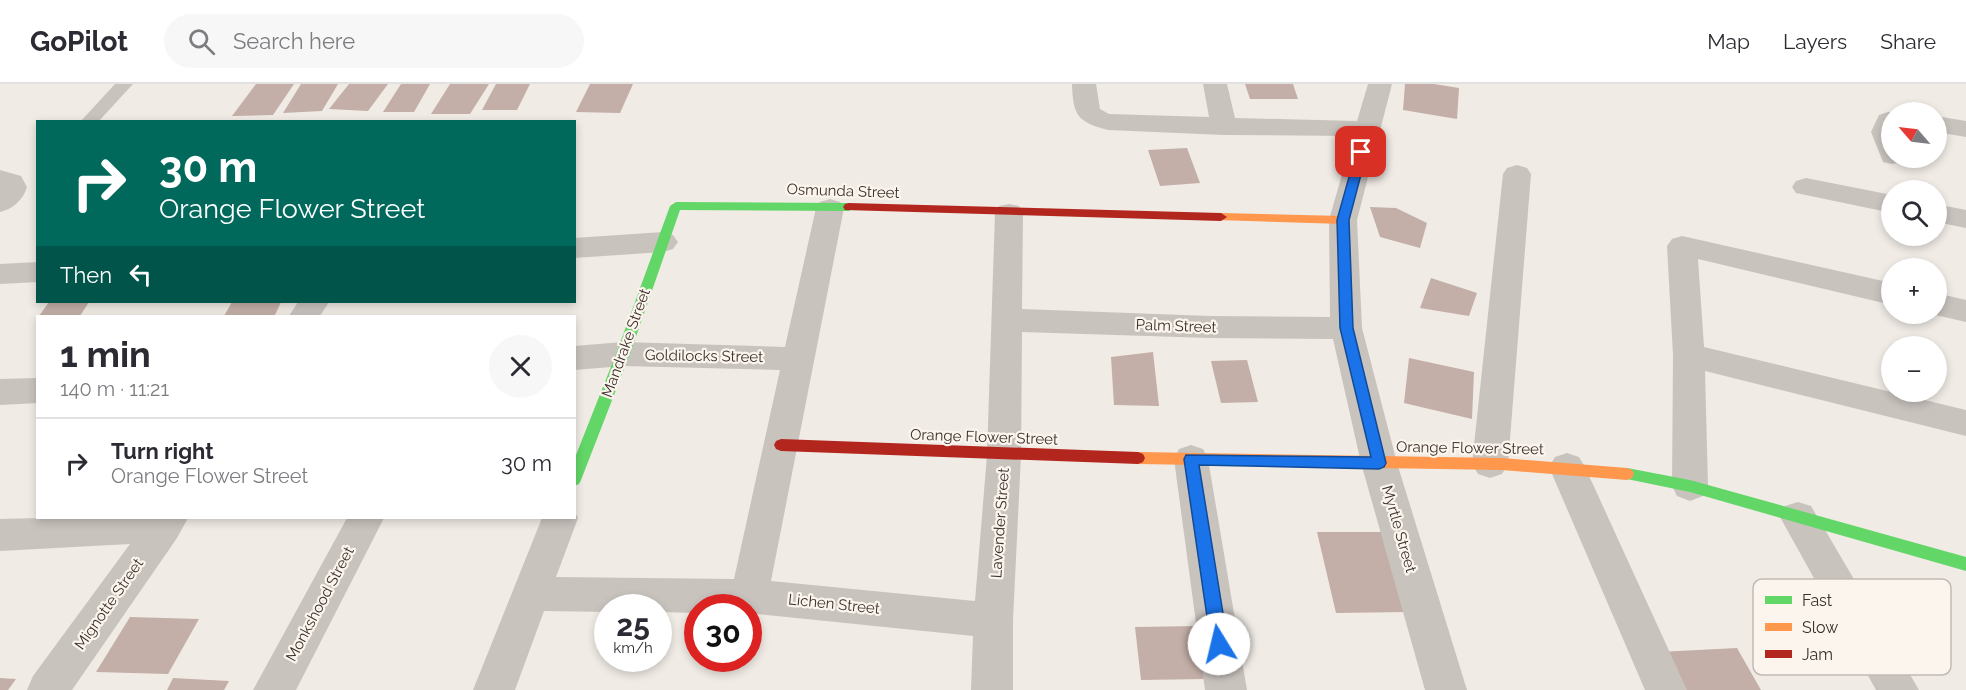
<!DOCTYPE html>
<meta charset="utf-8">
<style>
body{margin:0;font-family:Raleway,sans-serif;background:#f7f7f7;color:#2b2b33;height:100vh;display:flex;flex-direction:column;font-size:22px;white-space:nowrap}
*{box-sizing:border-box;margin:0}
p{font-size:20px;color:#7c7c81}
.icon{flex:none;width:33px;height:33px;fill:none;stroke:currentColor;stroke-width:2;stroke-linecap:round;stroke-linejoin:round}
.map{position:relative;flex:1;overflow:hidden}
.side{position:absolute;left:36px;top:231px;width:540px;height:204px;display:flex;flex-direction:column;background:#fff;border-radius:0px;box-shadow:0 3px 9px #0003}
.side>*{flex:none}
.banner{position:absolute;left:36px;top:36px;width:540px;height:183px;border-radius:0px;box-shadow:0 3px 9px #0003;background:#00695c;color:#fff;overflow:hidden}
.needle{width:39px;rotate:298deg}
.tools{position:absolute;left:1881px;top:18px;display:grid;gap:12px}
.tools a{display:grid;place-items:center;width:66px;height:66px;border-radius:50%;background:#fff;box-shadow:0 3px 9px #0003;font-size:30px}
.speed{position:absolute;left:594px;top:510px;display:flex;gap:12px;font-size:30px;font-weight:700;text-align:center}
.speed>*{display:grid;place-content:center;width:78px;height:78px;border-radius:50%;background:#fff;box-shadow:0 3px 9px #0003;line-height:1}
.speed small{font-size:15px;font-weight:400}
.speed .limit{border:9px solid #d22;background:#fff;color:#111}
.pin{position:absolute;display:grid;place-items:center;width:51px;height:51px;color:#fff;margin:-26px;border-radius:12px;box-shadow:0 3px 9px #0006}
.me{position:absolute;width:66px;margin:-33px;rotate:351deg;stroke-linejoin:round;filter:drop-shadow(0 0 4px #0008)}
.turn{display:flex;align-items:center;gap:21px;height:126px;padding:0 24px;font-size:27px}
.turn .icon{width:78px;height:78px;stroke-width:2.5}
.turn b{display:block;font-size:42px;line-height:51px}
.then{display:flex;align-items:center;height:57px;padding:0 24px;background:#0003;gap:12px;font-size:22px}
.round{display:grid;place-items:center;flex:none;width:63px;height:63px;border-radius:32px;background:#f7f7f7}
.headline{display:flex;align-items:center;justify-content:space-between;height:102px;padding:0 24px}
h1{font-size:36px;font-weight:700;line-height:45px}
ul{padding:0;list-style:none}
li{display:flex;align-items:center;gap:18px;height:90px;padding:0 24px;border-top:2px solid #e1e1e2}
li div{flex:1}
li b{display:block;font-size:22px}
li em{font-style:normal}
header{display:flex;align-items:center;gap:36px;box-sizing:border-box;height:84px;padding:0 30px;background:#fff;border-bottom:2px solid #e1e1e2}
header strong{font-size:28px}
nav{display:flex;gap:33px;margin-inline-start:auto;font-size:21px}
.search{width:420px;height:54px;background:#f7f7f7;display:flex;align-items:center;gap:15px;box-sizing:border-box;padding:0 21px;border-radius:33px;color:#7c7c81;font-size:22px}
.map>svg:first-child{display:block}
.building{fill:#c3afa7}
.lines{fill:none;stroke-linecap:round;stroke-linejoin:round}
.lane{fill:#c9c3be;fill-rule:evenodd}
.street{fill:#c9c3be;fill-rule:evenodd}
.fast{fill:#63d668;fill-rule:evenodd}
.slow{fill:#ff974d;fill-rule:evenodd}
.jam{fill:#b3261e;fill-rule:evenodd}
.route{fill:#1a73e8;stroke:#114b97;stroke-width:1.5}
.labels{text-anchor:middle;dominant-baseline:central;stroke-width:4.5;stroke-linejoin:round;paint-order:stroke}
.street-label{font-size:15px;fill:#3b302b;stroke:#fbf5ee}
.key{fill:#fbf5ee;stroke:#c1bab4;stroke-width:1.5}
.key-label{font-size:16px;fill:#3b302b}
</style>
<header>
<strong>GoPilot</strong>
<div class="search"><svg class="icon" aria-label="search" viewBox="0 0 24 24"><circle cx="10" cy="10" r="6"/><path d="M15 15l6 6"/></svg>Search here</div>
<nav><a>Map</a><a>Layers</a><a>Share</a></nav>
</header>
<div class="map">
<svg width="1966" height="606" viewBox="0 0 1966 606">
<rect width="100%" height="100%" fill="#f0ebe5"/>
<path class="building" d="M256,0h38l-21,31 -41,1z
M301,0h37l-16,27 -39,2z
M349,0h39l-20,27 -39,-2z
M401,0h29l-16,28h-31z
M450,0h39l-19,30h-39z
M496,0h34l-13,26h-35z
M590,0h43l-13,29 -44,-1z
M1245,0h48l5,15h-48z
M1405,0h29l25,4 -2,31 -54,-9z
M1187,64l13,35 -40,3 -12,-36z
M1370,123l26,1 31,15 -7,25 -40,-11z
M1431,194l46,15 -8,23 -49,-8z
M49,218h40l-9,14h-41z
M232,218h49l-6,13 -51,1z
M1153,268l6,54 -45,-1 -3,-48z
M1409,274l65,14 -2,47 -68,-16z
M1247,276l11,42 -37,1 -10,-42z
M1317,448h66l22,80 -69,1z
M130,533l69,2 -31,55 -72,-2z
M1197,542l8,53 -64,1 -6,-53z
M1737,564l24,42h-82l-20,-38z
M0,594l16,1 -8,11h-8z
M173,594l56,3 -5,9h-57z"/>
<g class="lines">
<path class="lane" d="M115,0h18l-35,38h-18z"/>
<path class="street" d="M1072,0h24l4,25 9,5 100,3 -6,-33h24l8,34 122,3 11,-37h24l-35,136 5,108 35,135 70,227h-42l-64,-227 -28,-124 -123,-1 -188,-6 -1,123 -8,165v70h-42l2,-54 -225,-23v-5h-50v5l-40,-1v-4h-50v4l-64,-1 -29,79h-42l69,-172h32v-8l4,8 -22,59 178,2 46,-209 -157,-4 -49,4v-24l49,-4 162,5 31,-139 4,-6 10,-3 10,3 4,6 -73,373 204,20 12,-146 8,-242 4,-7 10,-2 10,2 4,7 -1,96 188,7 120,1 -1,-97 24,-84 -129,-1 -116,-5c-31,-8 -35,-15 -36,-46z
M1888,28h5l-1,46h12l-3,4 -9,2 -9,-2 -12,-30 8,-17z
M1936,32l30,5v16l-30,-5z
M1517,81l10,3 4,6 -23,290 -6,10 -12,4 -12,-4 -6,-10 31,-290 4,-6z
M0,86l21,6 6,11c-4,13 -14,22 -27,25z
M1806,94l86,17v18l-96,-20 -4,-6 4,-6z
M1936,120l30,6v18l-30,-6z
M663,148l10,3 5,7 -5,7 -10,3 -89,6v-20z
M1682,152l210,47v22l-194,-46 6,88 262,63v26l-261,-65 3,115 -5,10 -13,5 -13,-5 -5,-10 1,-131 -6,-109 5,-7z
M38,178v20l-38,2v-20z
M1936,209l30,7v22l-35,-8h5z
M298,218h31l-9,14h-31z
M38,294v25l-38,2v-26z
M1191,361l12,4 5,10 39,231h-42l-31,-231 5,-10z
M1567,369l12,4 6,10 102,223h-42l-96,-223 6,-10z
M1798,418l13,4 108,184h-43l-96,-173 5,-11z
M40,434h148l-11,20 -105,152h-45l6,-14 97,-132 -130,7v-32z
M347,434h37l-88,172h-43z"/>
<path class="fast" d="M676,118l173,1 6,4 -6,4 -169,-1 -50,144 -49,126 -2,4 -5,2v-26l42,-106 54,-148z
M1627,384l63,12 276,77v14l-276,-79 -68,-14 -2,-4 2,-4z"/>
<path class="slow" d="M1221,129l122,3 6,4 -6,4 -126,-4 -2,-3 2,-3z
M1138,368l364,6 125,10 5,2 2,4 -2,4 -5,2 -125,-10 -364,-6 -5,-2 -2,-4 2,-4z"/>
<path class="jam" d="M849,119l372,10 6,4 -6,4 -376,-11 -2,-3 2,-3z
M781,355l357,13 5,2 2,4 -2,4 -5,2 -357,-13 -5,-2 -2,-4 2,-4z"/>
</g>
<path class="route" d="M1361,65l6,3 -18,68 4,108 33,135 -2,4 -5,2 -180,-4 29,179 -3,5 -6,2 -5,-2 -3,-5 -27,-185 2,-4 185,2 -31,-129 -3,-108 19,-68z"/>
<g class="labels">
<g class="street-label">
<text transform="translate(843 107) rotate(2)">Osmunda Street</text>
<text transform="translate(1176 242) rotate(2)">Palm Street</text>
<text transform="translate(626 259) rotate(-70)">Mandrake Street</text>
<text transform="translate(704 272) rotate(1)">Goldilocks Street</text>
<text transform="translate(984 353) rotate(2)">Orange Flower Street</text>
<text transform="translate(1470 364) rotate(1)">Orange Flower Street</text>
<text transform="translate(1000 439) rotate(-86)">Lavender Street</text>
<text transform="translate(1399 445) rotate(74)">Myrtle Street</text>
<text transform="translate(109 520) rotate(-55)">Mignotte Street</text>
<text transform="translate(320 520) rotate(-62)">Monkshood Street</text>
<text transform="translate(834 520) rotate(6)">Lichen Street</text>
</g>
</g>
<rect x="1753" y="495" width="198" height="96" rx="9" class="key"/>
<rect x="1765" y="512" width="27" height="8" fill="#63d668"/>
<rect x="1765" y="539" width="27" height="8" fill="#ff974d"/>
<rect x="1765" y="566" width="27" height="8" fill="#b3261e"/>
<g class="key-label">
<text x="1802" y="522">Fast</text>
<text x="1802" y="549">Slow</text>
<text x="1802" y="576">Jam</text>
</g>
</svg>
<div class="tools">
<a><svg class="needle" viewBox="-14 -14 28 28"><path d="M0-13l5 13h-10z" fill="#e53935"/><path d="M0 13l5-13h-10z" fill="#7c7c81"/></svg></a>
<a><svg class="icon" aria-label="search" viewBox="0 0 24 24"><circle cx="10" cy="10" r="6"/><path d="M15 15l6 6"/></svg></a>
<a>+</a>
<a>−</a>
</div>
<div class="speed"><div>25<small>km/h</small></div><div class="limit">30</div></div>
<div class="pin" style="left:1361px;top:68px;background:#d93025"><svg class="icon" aria-label="arrive" viewBox="0 0 24 24"><path d="M6 21V4h12l-3 4 3 4H6"/></svg></div>
<svg class="me" style="left:1219px;top:560px" viewBox="-20 -20 40 40"><circle r="19" fill="#fff"/><path d="M0-13L10 11 0 6-10 11z" fill="#1a73e8"/></svg>
<div class="banner">
<div class="turn"><svg class="icon" aria-label="right" viewBox="0 0 24 24"><path d="M7 20v-9h11M14 6l5 5-5 5"/></svg><div><b>30 m</b>Orange Flower Street</div></div>
<div class="then">Then<svg class="icon" aria-label="left" viewBox="0 0 24 24"><path d="M17 20v-9H6M10 6l-5 5 5 5"/></svg></div>
</div>
<section class="side">
<div class="headline"><div><h1>1 min</h1><p>140 m · 11:21</p></div><a class="round"><svg class="icon" aria-label="close" viewBox="0 0 24 24"><path d="M6 6l12 12M18 6L6 18"/></svg></a></div>
<ul>
<li><svg class="icon" aria-label="right" viewBox="0 0 24 24"><path d="M7 20v-9h11M14 6l5 5-5 5"/></svg><div><b>Turn right</b><p>Orange Flower Street</p></div><em>30 m</em></li>
</ul>
</section>
</div>
